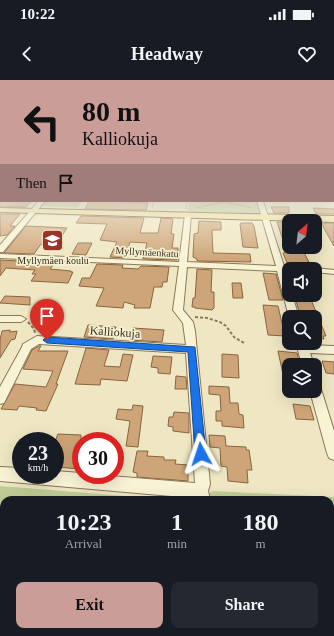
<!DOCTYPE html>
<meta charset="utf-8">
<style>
body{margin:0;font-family:Georgia,serif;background:#242831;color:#f1f3f6;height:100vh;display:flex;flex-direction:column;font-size:15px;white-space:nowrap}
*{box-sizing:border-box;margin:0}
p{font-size:13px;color:#9ea1a6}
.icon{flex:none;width:22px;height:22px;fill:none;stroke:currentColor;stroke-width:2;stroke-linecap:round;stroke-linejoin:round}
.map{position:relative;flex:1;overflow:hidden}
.panel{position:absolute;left:0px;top:416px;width:334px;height:140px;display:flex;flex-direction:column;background:#171b24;border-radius:12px 12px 0 0;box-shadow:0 4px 16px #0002}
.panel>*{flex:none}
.banner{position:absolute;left:0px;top:0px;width:334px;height:122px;box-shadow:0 4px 16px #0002;background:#ca9d99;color:#111;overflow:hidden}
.needle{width:26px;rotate:28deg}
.tools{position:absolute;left:282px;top:134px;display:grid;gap:8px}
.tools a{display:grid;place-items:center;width:40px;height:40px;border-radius:8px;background:#171b24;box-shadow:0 4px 16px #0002;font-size:20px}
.speed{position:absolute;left:12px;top:352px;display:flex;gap:8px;font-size:20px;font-weight:700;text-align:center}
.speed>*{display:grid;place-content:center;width:52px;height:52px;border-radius:50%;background:#171b24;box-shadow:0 4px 16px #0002;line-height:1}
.speed small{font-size:10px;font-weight:400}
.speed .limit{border:6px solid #d22;background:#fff;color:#111}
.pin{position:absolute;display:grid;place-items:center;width:34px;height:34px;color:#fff;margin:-41px -17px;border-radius:50% 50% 50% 0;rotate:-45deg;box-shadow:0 0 4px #0007}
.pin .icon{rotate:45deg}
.me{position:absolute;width:44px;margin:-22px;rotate:355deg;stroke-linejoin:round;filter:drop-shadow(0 0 3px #0008)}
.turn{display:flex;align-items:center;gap:14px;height:84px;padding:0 16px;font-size:18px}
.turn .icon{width:52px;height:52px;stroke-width:2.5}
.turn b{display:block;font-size:28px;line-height:34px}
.then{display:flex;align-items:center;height:38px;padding:0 16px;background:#0003;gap:8px;font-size:15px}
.eta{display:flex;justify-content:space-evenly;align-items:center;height:68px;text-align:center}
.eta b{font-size:24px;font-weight:700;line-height:28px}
.primary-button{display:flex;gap:8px;margin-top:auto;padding:8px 16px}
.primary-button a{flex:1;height:46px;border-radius:8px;background:#ca9d99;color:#111;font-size:16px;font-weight:700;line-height:46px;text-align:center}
.primary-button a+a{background:#242831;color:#f1f3f6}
.status{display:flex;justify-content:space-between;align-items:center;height:28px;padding:0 20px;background:#171b24;direction:ltr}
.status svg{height:11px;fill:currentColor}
header{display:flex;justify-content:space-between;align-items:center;height:52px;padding:0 16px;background:#171b24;font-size:18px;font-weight:700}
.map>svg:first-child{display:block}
.green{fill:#c1cd96}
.building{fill:#cea578;stroke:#89643f}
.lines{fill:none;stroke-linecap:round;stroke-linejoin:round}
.minor-casing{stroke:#8a7859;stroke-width:2}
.major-casing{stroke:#57462e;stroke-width:2}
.path-far3{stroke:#8a7859;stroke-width:1;stroke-dasharray:1.5 1;stroke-linecap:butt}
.path-far2{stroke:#8a7859;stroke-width:1.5;stroke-dasharray:2 1.5;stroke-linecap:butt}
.path-far1{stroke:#8a7859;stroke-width:2;stroke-dasharray:3 2;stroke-linecap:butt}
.path{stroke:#8a7859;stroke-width:3;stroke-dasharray:4.5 3;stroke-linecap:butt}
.minor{fill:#f9f3d6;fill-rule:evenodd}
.major{fill:#f3e19a;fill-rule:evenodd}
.route{fill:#1a73e8;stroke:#114b97}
.labels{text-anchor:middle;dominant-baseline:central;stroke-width:3.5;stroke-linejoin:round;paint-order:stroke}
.far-street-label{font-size:10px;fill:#392e1e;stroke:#f6f0d3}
.far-poi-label{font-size:10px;fill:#392e1e;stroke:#f6f0d3}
.street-label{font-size:12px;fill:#392e1e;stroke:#f6f0d3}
</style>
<div class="status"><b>10:22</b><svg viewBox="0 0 49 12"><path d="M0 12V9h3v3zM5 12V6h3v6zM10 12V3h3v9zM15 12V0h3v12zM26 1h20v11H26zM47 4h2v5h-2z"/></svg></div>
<header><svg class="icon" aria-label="back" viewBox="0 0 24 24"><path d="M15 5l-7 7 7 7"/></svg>Headway<svg class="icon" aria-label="heart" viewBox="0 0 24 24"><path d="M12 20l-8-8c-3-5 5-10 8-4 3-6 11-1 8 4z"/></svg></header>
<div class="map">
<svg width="334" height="556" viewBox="0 0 334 556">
<rect width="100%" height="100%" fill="#efe7c3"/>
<path class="green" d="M46,121h36l-4,7 -37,-2z
M189,121h69l4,13 -74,-3z
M0,406l175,14h-171v132h326v-78l4,9v72l-19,-2v3h-315z
M213,411l121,6v23l-4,23v-43h-134z"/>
<path class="building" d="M0,121h32l-6,6h-26z
M89,121h21l38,2 -2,7 -61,-1z
M271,127h18v6h-15z
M313,128l21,1v5h-18z
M0,134h20l-10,12h5l-8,9 -7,1z
M81,136l63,2 -4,15h18l3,-15 12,1 -2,15h3l-2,14h6l-1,12 -34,-1 4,-16 -17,-1 -5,16 -15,-1 7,-15 -17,-2 7,-16 -31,-1z
M199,141l22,1v8h-9l1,23 37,1 1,8 -54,-1v-2l-4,-2 1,-23 4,-1z
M277,142h12v28l14,1 6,11h-2v4l-19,-1 -5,-12 4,-1z
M241,143h11l2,3 4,22 -15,-1 -3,-23z
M321,143h13v23z
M26,146l23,1 18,1 -11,17 -15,-1 -7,10 -30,-1z
M78,163h14l-6,12 -14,-1z
M0,180l55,3 -5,6 21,2v1h2l-5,11 -37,-2 5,-7h-4l3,-4 -29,-2 -6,8z
M97,184l26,1 -1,3 16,1 3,-3 28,1 -2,15h-4l-1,5h-8l-4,21h-16l1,-3 -11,-3 -1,6 -27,-2 8,-18 -25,-2 3,-8h8z
M197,189l15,1 -1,22h3v16l-2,2 -17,-2v-1h-3l1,-9h2z
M263,193l13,1 7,26h-14z
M232,203h9l2,15h-10z
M294,215h15l17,41h-3l1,3 -9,-1v-21h-14z
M5,216l25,1v8l-30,-2z
M263,225l15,1 7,30 -17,-1z
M88,245l28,2 -3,12 -29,-2z
M133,248l31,2 -2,12 -32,-2z
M10,250v2l7,-1 -2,8 -4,1 -11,18v-18l2,-9z
M39,266h2l-3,5h30l-12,33h2l-12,27 -10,-1 1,-2 -18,-2 -2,4 -16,-1 14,-25 31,3 7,-16 -30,-2 9,-19z
M86,268l23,2 -5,16 16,1 3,-13 10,1 -6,26 -26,-2 -1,6 -25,-1z
M278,271l19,2 3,12h-11v18l-4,1z
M222,274l16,1 1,23 -17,-1z
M153,276l19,1 -2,17 -12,-1v-5l-7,-1z
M322,281l12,1v12l-8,-1z
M176,296l10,1 1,12h-12z
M209,306l20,1 1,16h8l1,11 4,1 1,13 -22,-2v-5h-6v-10h5l-1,-16 -11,-1z
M293,324l17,2 4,14 -18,-1z
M133,325l10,1 -5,41 -12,-1 4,-25 -14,-2 2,-10 14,1z
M174,332l15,1v20l-16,-2v-4l-5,-1 1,-9h4z
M58,354l23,1v34l-26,-2v-26z
M209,355l16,1 1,10 20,1v3h3l3,20h-5l1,13 -20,-2 -1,-14 -6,-1 -1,-18 -10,-1z
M137,371h11l-1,5 17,1v3h12l-1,4 13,1v16l-51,-4v-4l-4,-1z"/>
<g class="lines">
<defs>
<path id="minor" d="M333,112h1v4h-1z
M39,121h6l-42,51h-3v-7z
M257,121h6l21,65 8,1 4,2h-7v2h-4l4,13v11h3l7,22h-10l-12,-46 -90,-4 -4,43 10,12 2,9 15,153 -2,7 2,9h-16v-2l-194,-17v-14l21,1v7h34v-4l26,2v2h18l96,8 -9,-130 -147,-9 -8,5 -27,54 -4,1v-17l22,-40 1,-3 14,-8 149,9 -3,-22 -10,-13 6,-44 -179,-8v-4l179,8 6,-47 3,-2 3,2 -4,47 89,4z
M315,188l19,2v4l-19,-2v-3h-3z
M0,236h21l5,3 -5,3h-21z
M296,263h10l1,2 27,1v8l-24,-1 4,12h-12z
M315,304l4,2 2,3 13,42v29l-5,-2 -2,-5 -17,-62h5z
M105,552h20l-1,4h-20z"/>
<path id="major" d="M0,128l334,8v6l-334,-10z"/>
</defs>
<use href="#minor" class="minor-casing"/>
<use href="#major" class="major-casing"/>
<path class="path-far3" d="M226,122l25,6
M152,127l2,-5
M197,128l30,-7
M186,129l1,-8"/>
<path class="path-far2" d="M299,187h10"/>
<path class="path-far1" d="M195,237l12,1 13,4 6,4 8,11 10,6
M28,242l6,7 1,4"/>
<path class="path" d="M0,499l4,6
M57,552l5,4
M194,552v4"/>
<use href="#minor" class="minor"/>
<use href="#major" class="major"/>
</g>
<linearGradient id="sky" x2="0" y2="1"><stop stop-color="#8dbad6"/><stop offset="0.57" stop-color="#f8f4e4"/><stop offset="1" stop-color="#f8f4e4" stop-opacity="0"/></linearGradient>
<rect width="334" height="181" fill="url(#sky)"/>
<path class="route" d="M47,257l148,10 11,107 -1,4 -4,2 -5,-2 -1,-4 -7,-102 -141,-9 -4,-3z"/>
<defs>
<symbol id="school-square" viewBox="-11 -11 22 22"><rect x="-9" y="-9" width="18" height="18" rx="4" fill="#9a3428" stroke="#f6f0d3"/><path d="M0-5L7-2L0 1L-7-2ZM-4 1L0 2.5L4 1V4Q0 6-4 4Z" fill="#fff"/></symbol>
</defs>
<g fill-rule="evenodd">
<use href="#school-square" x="40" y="148" width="25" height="25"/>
</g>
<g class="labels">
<g class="far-street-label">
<text transform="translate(147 172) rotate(3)">Myllymäenkatu</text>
</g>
<g class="far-poi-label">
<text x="53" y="180">Myllymäen koulu</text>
</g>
<g class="street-label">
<text transform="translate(115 252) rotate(4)">Kalliokuja</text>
</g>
</g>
</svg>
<div class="tools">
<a><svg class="needle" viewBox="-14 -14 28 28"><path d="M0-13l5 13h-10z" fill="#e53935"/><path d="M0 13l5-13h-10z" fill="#9ea1a6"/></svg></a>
<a><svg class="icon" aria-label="sound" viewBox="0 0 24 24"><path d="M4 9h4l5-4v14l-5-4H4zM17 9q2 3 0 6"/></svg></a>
<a><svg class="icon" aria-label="search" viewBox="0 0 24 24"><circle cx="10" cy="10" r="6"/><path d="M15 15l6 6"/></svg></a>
<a><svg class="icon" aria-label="layers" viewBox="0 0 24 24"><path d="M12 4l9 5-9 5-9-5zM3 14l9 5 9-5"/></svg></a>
</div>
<div class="speed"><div>23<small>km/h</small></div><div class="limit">30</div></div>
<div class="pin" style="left:47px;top:260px;background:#d93025"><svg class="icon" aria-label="arrive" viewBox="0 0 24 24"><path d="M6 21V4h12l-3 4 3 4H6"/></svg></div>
<svg class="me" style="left:201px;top:374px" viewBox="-20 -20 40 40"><path d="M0-17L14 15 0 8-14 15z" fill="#1a73e8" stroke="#fff" stroke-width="4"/></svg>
<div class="banner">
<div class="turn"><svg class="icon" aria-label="left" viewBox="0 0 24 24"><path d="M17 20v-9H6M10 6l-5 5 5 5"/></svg><div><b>80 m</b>Kalliokuja</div></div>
<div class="then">Then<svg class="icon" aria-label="arrive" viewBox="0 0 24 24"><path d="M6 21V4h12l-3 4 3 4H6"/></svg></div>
</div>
<section class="panel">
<div class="eta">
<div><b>10:23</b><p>Arrival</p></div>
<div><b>1</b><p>min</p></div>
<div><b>180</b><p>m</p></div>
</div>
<div class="primary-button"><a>Exit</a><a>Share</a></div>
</section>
</div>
